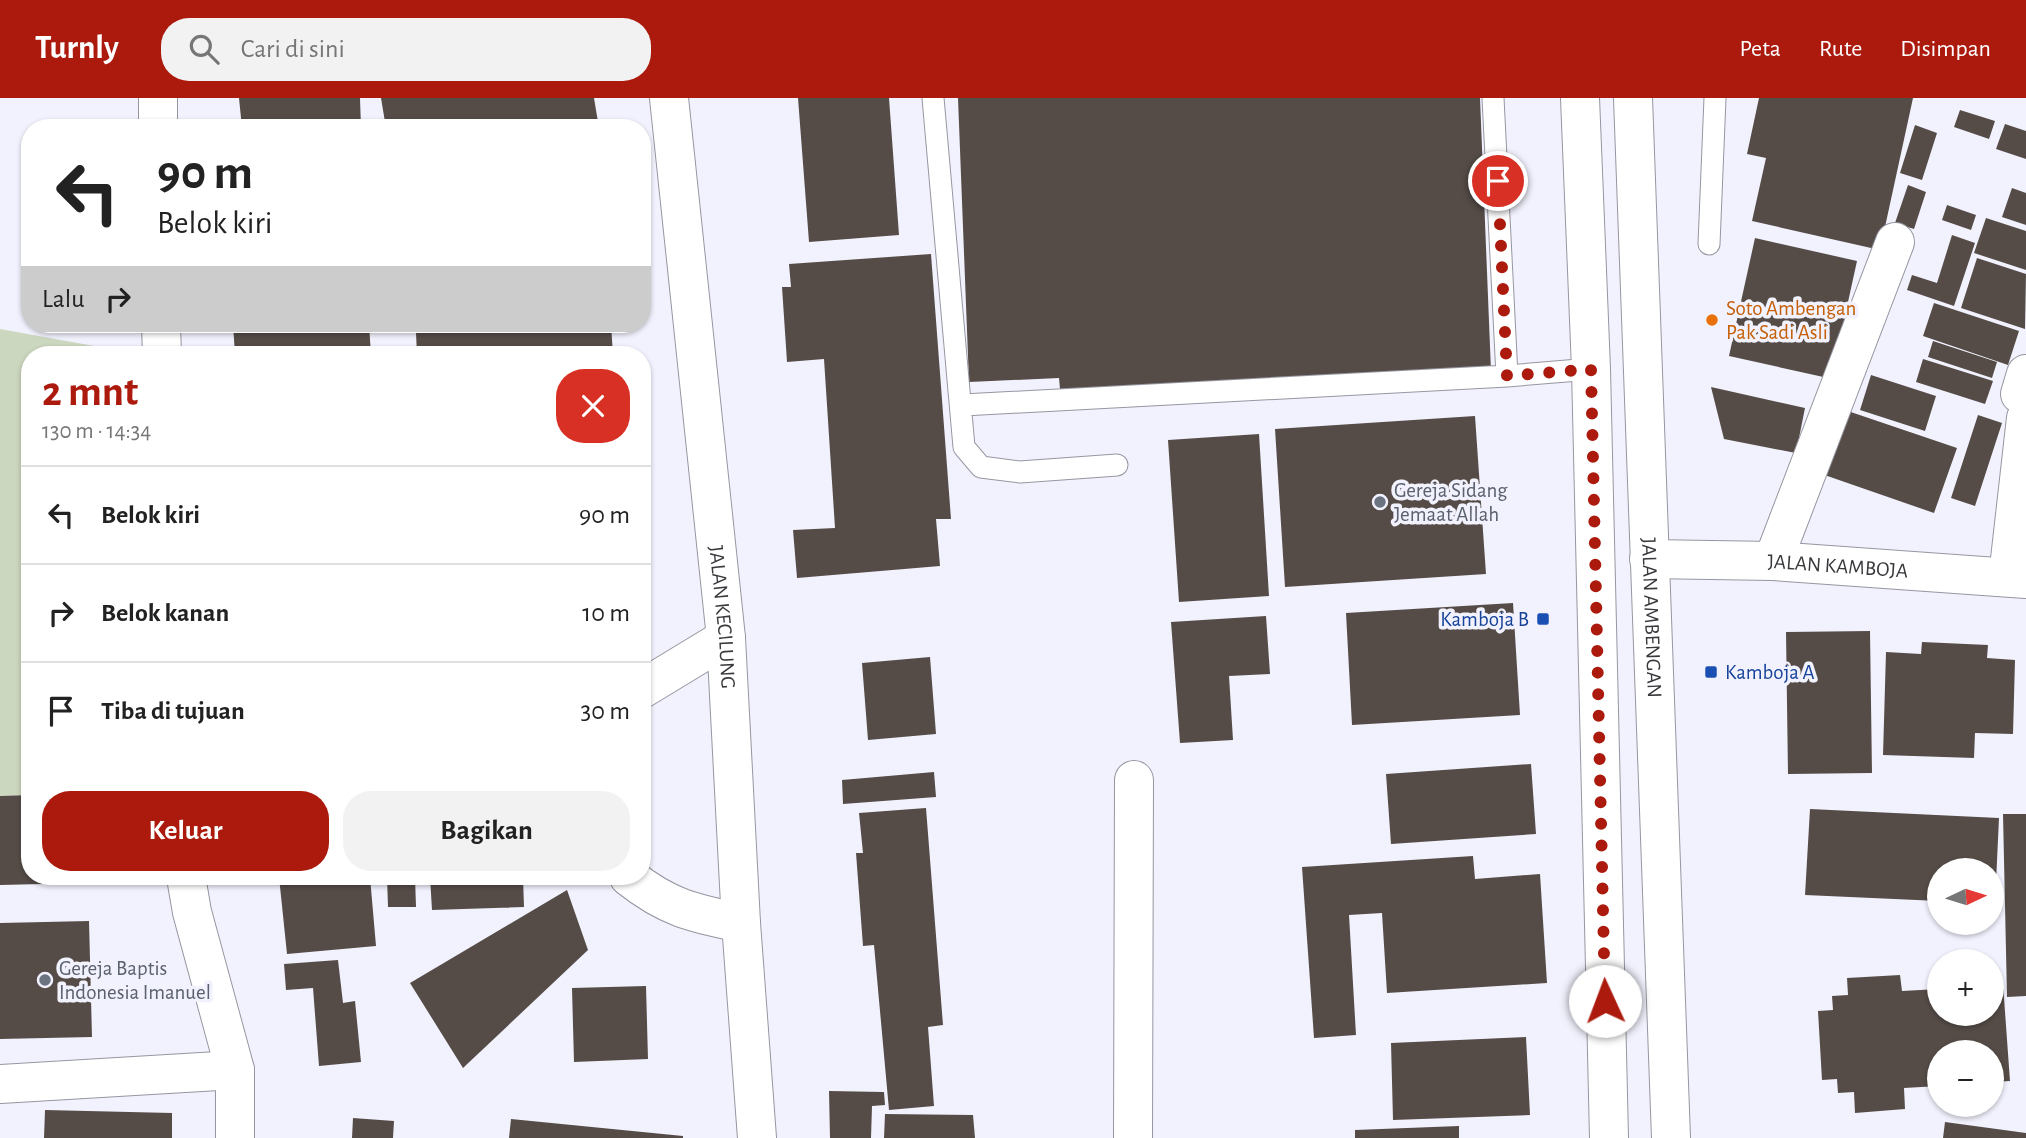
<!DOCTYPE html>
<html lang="id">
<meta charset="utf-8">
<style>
body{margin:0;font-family:"Alegreya Sans",sans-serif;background:#f2f2f2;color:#222;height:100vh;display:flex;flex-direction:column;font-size:26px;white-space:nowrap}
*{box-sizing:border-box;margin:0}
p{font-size:23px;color:#767676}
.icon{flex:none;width:38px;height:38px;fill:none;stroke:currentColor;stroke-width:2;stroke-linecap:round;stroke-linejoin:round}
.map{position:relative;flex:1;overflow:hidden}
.drawer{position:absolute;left:21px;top:248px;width:630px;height:539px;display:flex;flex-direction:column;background:#fff;border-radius:28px;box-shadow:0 2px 5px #0004}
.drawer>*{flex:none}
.banner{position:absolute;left:21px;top:21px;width:630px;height:214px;border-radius:28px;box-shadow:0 2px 5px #0004;background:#fff;color:#222;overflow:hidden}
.needle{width:46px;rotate:86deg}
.buttons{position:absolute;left:1927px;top:760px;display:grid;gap:14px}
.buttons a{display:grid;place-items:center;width:77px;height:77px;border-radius:50%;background:#fff;box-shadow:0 2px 5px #0004;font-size:35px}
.pin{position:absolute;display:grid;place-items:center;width:60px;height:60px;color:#fff;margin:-30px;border:4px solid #fff;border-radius:50%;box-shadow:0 2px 7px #0007}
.me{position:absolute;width:77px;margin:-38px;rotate:358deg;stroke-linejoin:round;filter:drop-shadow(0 0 5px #0008)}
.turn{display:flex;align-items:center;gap:24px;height:147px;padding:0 21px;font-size:32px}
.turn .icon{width:91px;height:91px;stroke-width:2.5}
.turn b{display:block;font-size:49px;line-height:60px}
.then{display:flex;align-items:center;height:66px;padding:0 21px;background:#0003;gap:14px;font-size:26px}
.round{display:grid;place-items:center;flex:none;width:74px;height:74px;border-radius:28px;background:#f2f2f2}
.headline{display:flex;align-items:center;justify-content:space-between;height:119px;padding:0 21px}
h1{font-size:42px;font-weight:700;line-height:52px;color:#ab1a0d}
.cta{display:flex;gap:14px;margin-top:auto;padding:14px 21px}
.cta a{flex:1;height:80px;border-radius:28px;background:#ab1a0d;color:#fff;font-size:28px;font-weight:700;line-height:80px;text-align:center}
.cta a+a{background:#f2f2f2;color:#222}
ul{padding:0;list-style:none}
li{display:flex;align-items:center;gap:21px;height:98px;padding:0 21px;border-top:2px solid #e0e0e0}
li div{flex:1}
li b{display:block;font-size:26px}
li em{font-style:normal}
header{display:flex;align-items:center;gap:42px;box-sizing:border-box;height:98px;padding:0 35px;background:#ab1a0d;color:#fff}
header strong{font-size:33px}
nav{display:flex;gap:38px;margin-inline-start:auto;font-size:24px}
.search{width:490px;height:63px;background:#f2f2f2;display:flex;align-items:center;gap:18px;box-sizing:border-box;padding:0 24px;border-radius:28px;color:#767676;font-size:26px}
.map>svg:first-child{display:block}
.green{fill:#ccd7bf}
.building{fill:#554c47}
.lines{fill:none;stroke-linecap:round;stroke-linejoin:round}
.service-casing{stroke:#9696a1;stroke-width:23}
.minor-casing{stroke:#9696a1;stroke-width:40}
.secondary-casing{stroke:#9696a1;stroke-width:40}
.service{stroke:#fff;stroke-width:21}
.minor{stroke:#fff;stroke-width:38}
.secondary{stroke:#fff;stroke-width:38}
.route{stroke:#ab1a0d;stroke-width:12;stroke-dasharray:0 21.6}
.food-dot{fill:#e8710a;stroke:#f2f2fe;stroke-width:2.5}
.worship-dot{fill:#6b7280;stroke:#f2f2fe;stroke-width:2.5}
.transit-dot{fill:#1a4fb4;stroke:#f2f2fe;stroke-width:2.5}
.labels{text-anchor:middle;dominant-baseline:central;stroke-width:7;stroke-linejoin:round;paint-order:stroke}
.food-label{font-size:21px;fill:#c56008;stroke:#f2f2fe;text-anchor:start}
.worship-label{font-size:21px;fill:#5b616d;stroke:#f2f2fe;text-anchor:start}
.street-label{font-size:21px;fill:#39393d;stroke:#f2f2fe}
.transit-label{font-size:21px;fill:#164399;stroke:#f2f2fe;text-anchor:end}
</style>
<header>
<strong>Turnly</strong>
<div class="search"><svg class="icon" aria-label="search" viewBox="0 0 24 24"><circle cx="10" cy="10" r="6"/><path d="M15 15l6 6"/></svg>Cari di sini</div>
<nav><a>Peta</a><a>Rute</a><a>Disimpan</a></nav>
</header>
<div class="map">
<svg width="2026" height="1040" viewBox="0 0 2026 1040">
<rect width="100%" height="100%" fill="#f2f2fe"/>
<path class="green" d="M0,231l144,26h-114v440l-30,1z"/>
<path class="building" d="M239,0h121l1,30h-119z
M381,0h213l5,30h-213z
M798,0h91l10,137 -90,7z
M958,0h522l11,273 -431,18 -1,-11 -90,4z
M1759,0h154l-33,152 -128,-29 14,-63 -19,-4z
M1960,12l35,11 -6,18 -35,-12z
M2005,26l21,7v28l-30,-10z
M1915,27l22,8 -15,47 -22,-7z
M1908,87l18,7 -12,37 -19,-6z
M2012,90l14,5v32l-24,-8z
M1947,107l29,10 -5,15 -29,-10z
M1986,120l40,13v39l-52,-17z
M1952,137l23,8 -21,63 -47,-16 5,-15 25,8z
M1755,140l102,23 -18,82 -2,37 -108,-24z
M931,156l20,265h-15l4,47 -143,12 -4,-48 42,-2 -11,-169 -37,3 -5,-75h9l-2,-23z
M1977,160l49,16 -1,55 -64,-21z
M1934,205l85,28 -11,34 -85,-29z
M233,226h136l2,31h-136z
M386,226h225l2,31h-196l-1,-22 -30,-2z
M1933,243l64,21 -5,16 -64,-21z
M1923,261l70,22 -8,23 -69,-22z
M1871,277l65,21 -11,35 -65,-21z
M1711,289l94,21 -9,45 -72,-14z
M1836,309l121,41 -23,65 -121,-42z
M1978,317l24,8 -27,83 -24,-8z
M1475,318l11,158 -201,13 -10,-158z
M1259,336l10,162 -90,6 -11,-162z
M642,450l8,64 -8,10z
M1513,505l7,112 -168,10 -6,-112z
M1266,518l4,58 -41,2 4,64 -53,3 -9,-121z
M1870,533l2,142 -84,1 -2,-142z
M1922,544l66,3 -1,13 28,2 -2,74 -38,-1 -1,25 -91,-3 3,-103 35,2z
M930,559l6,77 -68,6 -6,-77z
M1531,666l5,70 -145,10 -5,-70z
M934,674l2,25 -93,7 -1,-24z
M30,697v82h54l1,6 -85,2v-89z
M926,710l17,217 -15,2 6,79 -45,4 -15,-165 -11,1 -7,-93h7l-4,-40z
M1810,711l189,9 -4,86h-3v-34h-53v31l-134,-6z
M2003,716h23v182l-19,1z
M1473,758l2,23 65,-5 7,109 -160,10 -5,-80 -33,2 7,120 -42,3 -12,-171z
M279,779h91l6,69 -89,8z
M387,779h28l1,30h-28z
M430,779h93l1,30 -92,3z
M567,792l21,60 -125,118 -53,-85z
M89,823l3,116 -92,2v-116z
M338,862l5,43 12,-2 6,61 -42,4 -6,-78 -27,2 -2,-26z
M1900,877l2,16 37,-2v24h53v-28l11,-1 7,97 -18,1v-30h-53v34l-35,2 1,21 -50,4 -1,-21 -16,1 -1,-14 -15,1 -4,-69 15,-1 -1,-14 16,-1 -1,-17z
M646,888l2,73 -74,3 -2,-74z
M1526,939l4,78 -137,5 -2,-77z
M829,993l55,1 1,13 -13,1 -1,32h-41z
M45,1012l127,3v25h-128z
M885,1016l88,1 2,23h-91z
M353,1020l41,3 -1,17h-41z
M511,1021l172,17v2h-174z
M1945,1024l81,11v5h-83z
M1459,1028v12h-104v-8z"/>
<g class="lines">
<defs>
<path id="service" d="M933,0l31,349 17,20 39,5 97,-7
M1493,0l14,278 84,-7
M1709,146l6,-146
M963,307l544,-29"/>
<g id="minor">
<path d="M158,0v30"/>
<path id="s1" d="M669,0l57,540 15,285 16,215"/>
<path d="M161,226l1,31"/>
<path d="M2026,276l-6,20 6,4"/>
<path id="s2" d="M1649,461l124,2 253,18"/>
<path d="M1773,463l122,-319"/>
<path d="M2008,479l18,-159"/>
<path d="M642,591l84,-51"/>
<path d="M186,779l6,35 43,158v68"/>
<path d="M629,779c39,31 64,36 112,46"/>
<path d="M0,986l235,-14"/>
<path d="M1133,1040l1,-358"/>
</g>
<g id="secondary">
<path d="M1580,0l11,271 18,769"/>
<path id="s3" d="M1633,0l38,1040"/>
</g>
</defs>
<use href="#service" class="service-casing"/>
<use href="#minor" class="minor-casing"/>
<use href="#secondary" class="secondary-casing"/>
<use href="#service" class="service"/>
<use href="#minor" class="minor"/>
<use href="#secondary" class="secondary"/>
</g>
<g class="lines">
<path class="route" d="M1498,83l9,195 84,-7 14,632"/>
</g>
<circle class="food-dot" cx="1712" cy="222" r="7"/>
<g class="worship-dot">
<circle cx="1380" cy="404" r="7"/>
<circle cx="45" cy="882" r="7"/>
</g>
<g class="transit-dot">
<rect x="1536" y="514" width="14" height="14" rx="3.5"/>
<rect x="1704" y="567" width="14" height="14" rx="3.5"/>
</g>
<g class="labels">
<g class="food-label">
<text x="1726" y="210">Soto Ambengan<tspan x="1726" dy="24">Pak Sadi Asli</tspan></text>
</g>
<g class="worship-label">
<text x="1394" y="392">Gereja Sidang<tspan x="1394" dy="24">Jemaat Allah</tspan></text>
<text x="59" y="870">Gereja Baptis<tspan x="59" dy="24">Indonesia Imanuel</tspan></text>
</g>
<g class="street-label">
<text stroke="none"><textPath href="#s2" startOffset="189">JALAN KAMBOJA</textPath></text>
<text stroke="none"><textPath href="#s1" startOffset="522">JALAN KECILUNG</textPath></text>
<text stroke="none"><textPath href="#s3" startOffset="520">JALAN AMBENGAN</textPath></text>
</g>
<g class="transit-label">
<text x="1529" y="521">Kamboja B</text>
<text x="1725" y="574" text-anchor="start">Kamboja A</text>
</g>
</g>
</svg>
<div class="buttons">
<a><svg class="needle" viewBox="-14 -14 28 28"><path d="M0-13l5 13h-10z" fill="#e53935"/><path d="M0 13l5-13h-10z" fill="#767676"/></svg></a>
<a>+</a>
<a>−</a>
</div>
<div class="pin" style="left:1498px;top:83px;background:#d93025"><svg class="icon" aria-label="arrive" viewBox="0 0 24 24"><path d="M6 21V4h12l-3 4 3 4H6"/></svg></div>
<svg class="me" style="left:1605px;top:903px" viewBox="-20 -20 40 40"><circle r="19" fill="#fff"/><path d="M0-13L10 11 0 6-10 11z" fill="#ab1a0d"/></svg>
<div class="banner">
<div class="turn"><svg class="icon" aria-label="left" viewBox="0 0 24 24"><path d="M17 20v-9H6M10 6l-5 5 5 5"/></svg><div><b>90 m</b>Belok kiri</div></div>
<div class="then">Lalu<svg class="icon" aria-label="right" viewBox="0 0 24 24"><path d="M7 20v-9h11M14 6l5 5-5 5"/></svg></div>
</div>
<section class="drawer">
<div class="headline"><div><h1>2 mnt</h1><p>130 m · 14:34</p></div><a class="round" style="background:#d93025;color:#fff"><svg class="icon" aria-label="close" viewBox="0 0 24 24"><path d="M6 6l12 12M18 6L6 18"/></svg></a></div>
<ul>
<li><svg class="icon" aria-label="left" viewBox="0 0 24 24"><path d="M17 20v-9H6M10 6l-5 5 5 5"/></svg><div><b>Belok kiri</b></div><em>90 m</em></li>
<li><svg class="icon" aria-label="right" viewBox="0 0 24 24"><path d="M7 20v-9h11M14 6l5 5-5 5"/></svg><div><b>Belok kanan</b></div><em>10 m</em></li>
<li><svg class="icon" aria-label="arrive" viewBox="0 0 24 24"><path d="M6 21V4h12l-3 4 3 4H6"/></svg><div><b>Tiba di tujuan</b></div><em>30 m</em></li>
</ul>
<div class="cta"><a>Keluar</a><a>Bagikan</a></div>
</section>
</div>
